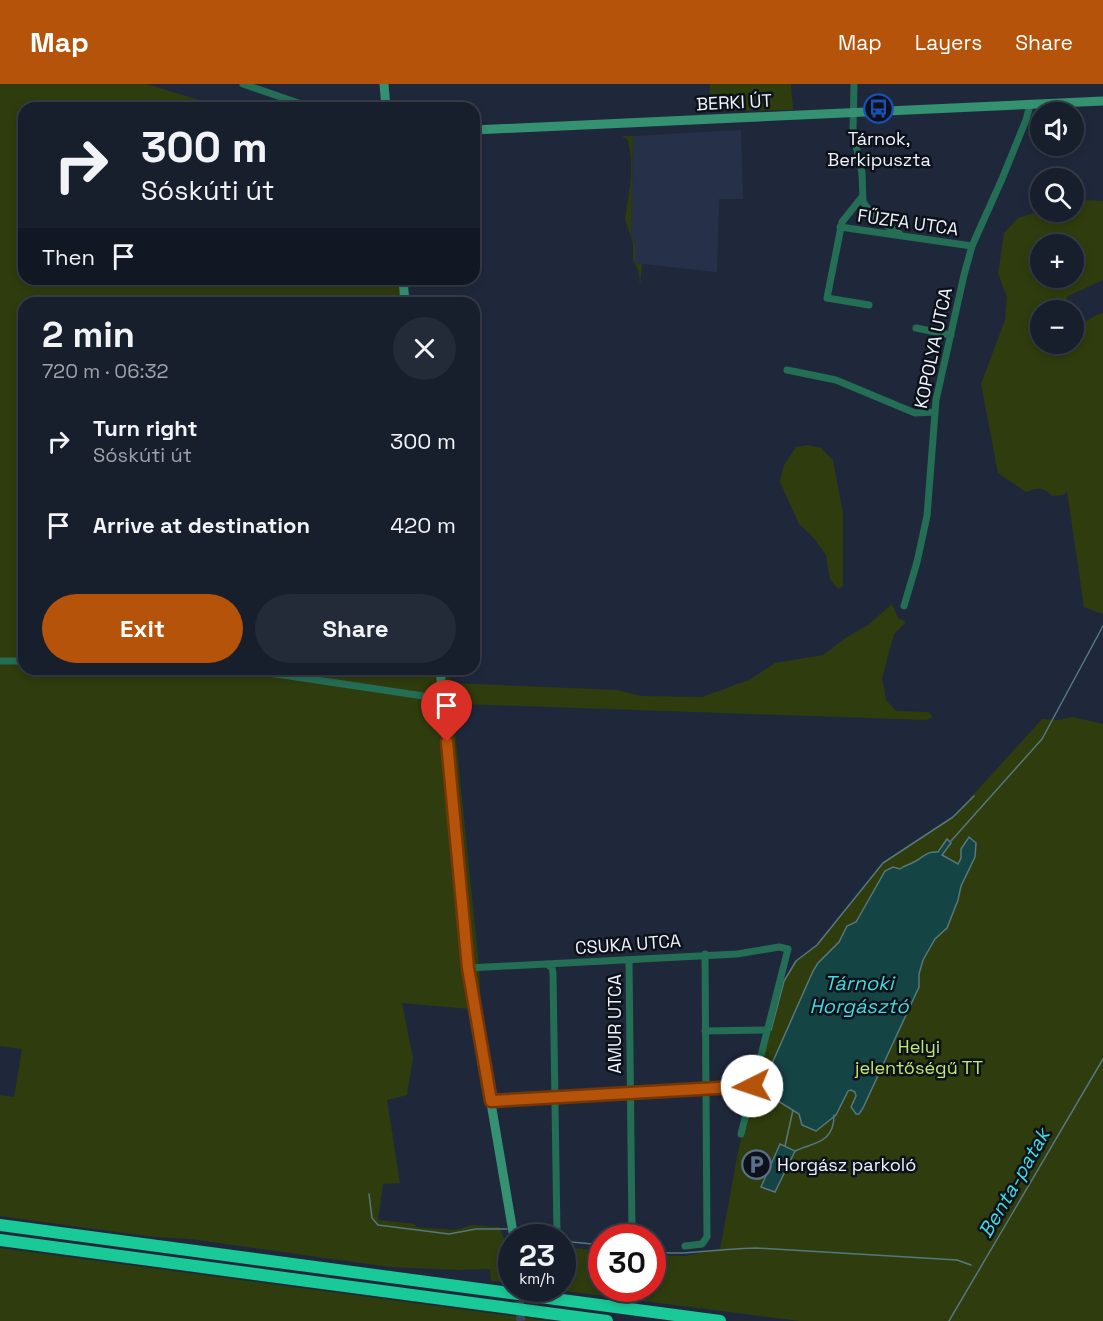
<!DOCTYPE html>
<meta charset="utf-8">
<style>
body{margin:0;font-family:"Space Grotesk",sans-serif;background:#242b38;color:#f1f3f6;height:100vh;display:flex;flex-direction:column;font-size:22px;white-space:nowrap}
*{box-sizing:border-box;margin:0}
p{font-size:20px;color:#9ea2a9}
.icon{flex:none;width:33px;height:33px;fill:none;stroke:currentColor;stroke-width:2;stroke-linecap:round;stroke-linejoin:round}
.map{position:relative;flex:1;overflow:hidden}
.panel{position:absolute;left:18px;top:213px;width:462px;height:378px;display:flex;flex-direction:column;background:#171e2c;border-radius:18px;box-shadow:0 3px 9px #0003,0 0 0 2px #363c48}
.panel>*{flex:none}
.hud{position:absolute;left:18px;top:18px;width:462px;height:183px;border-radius:18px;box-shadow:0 3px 9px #0003,0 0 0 2px #363c48;background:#171e2c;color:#f1f3f6;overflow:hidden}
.controls{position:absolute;left:1030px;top:18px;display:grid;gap:12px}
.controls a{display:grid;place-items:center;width:54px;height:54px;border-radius:50%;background:#171e2c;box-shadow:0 3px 9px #0003,0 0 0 2px #363c48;font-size:30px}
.speed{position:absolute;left:498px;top:1140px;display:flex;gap:12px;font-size:30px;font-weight:700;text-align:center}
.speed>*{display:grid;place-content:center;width:78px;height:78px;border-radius:50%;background:#171e2c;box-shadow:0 3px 9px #0003,0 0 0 2px #363c48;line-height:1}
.speed small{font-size:15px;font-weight:400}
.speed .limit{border:9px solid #d22;background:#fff;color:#111}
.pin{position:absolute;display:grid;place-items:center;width:51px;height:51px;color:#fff;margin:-62px -26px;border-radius:50% 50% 50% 0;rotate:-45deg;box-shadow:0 0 6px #0007}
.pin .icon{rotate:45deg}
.me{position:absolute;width:66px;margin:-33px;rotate:266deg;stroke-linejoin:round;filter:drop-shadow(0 0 4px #0008)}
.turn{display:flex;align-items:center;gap:21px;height:126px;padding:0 24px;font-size:27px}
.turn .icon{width:78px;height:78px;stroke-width:2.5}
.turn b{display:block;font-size:42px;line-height:51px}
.then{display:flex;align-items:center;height:57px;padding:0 24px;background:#0003;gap:12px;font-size:22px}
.round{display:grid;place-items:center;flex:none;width:63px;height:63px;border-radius:32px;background:#242b38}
.summary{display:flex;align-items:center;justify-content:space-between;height:102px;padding:0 24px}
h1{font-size:36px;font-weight:700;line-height:45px}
.primary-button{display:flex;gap:12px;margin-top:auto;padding:12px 24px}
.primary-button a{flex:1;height:69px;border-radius:36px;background:#b45309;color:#fff;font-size:24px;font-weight:700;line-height:69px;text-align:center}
.primary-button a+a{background:#242b38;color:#f1f3f6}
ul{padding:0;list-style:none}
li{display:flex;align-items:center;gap:18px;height:84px;padding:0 24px}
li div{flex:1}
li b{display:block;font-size:22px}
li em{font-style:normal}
header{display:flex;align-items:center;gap:36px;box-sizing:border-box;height:84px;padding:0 30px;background:#b45309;color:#fff}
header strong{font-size:28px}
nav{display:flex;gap:33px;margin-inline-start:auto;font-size:21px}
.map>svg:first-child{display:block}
.built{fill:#263149}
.green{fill:#2f3c0d;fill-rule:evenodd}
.water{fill:#154445;stroke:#56787c;stroke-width:1.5}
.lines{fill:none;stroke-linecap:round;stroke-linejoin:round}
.stream{stroke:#56787c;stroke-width:1.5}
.secondary-tunnel{stroke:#3e4658;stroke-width:9;stroke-dasharray:9 4.5;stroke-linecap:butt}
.street{stroke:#246e55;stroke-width:7}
.secondary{stroke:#349172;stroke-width:9}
.highway{stroke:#1ac998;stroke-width:12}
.route-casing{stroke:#753606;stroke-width:15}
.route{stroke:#b45309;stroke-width:10}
.labels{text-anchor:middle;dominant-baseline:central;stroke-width:5;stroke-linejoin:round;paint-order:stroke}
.street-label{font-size:18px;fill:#eef3fd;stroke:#0d1119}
.poi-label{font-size:18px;fill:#eef3fd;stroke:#0d1119}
.park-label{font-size:18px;fill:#c3e86e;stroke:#0d1119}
.water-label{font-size:20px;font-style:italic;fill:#42dbdf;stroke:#0d1119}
</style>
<header>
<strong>Map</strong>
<nav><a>Map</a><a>Layers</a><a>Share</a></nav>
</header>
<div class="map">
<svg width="1103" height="1237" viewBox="0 0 1103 1237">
<rect width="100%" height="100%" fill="#1f283b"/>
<path class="built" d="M741,46l2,69h-24l-2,73 -83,-9 1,-19 -4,-9 2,-99z"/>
<path class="green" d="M0,0h147l77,24h-200v171h381l2,24h-383v366h425l2,14 167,7 23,6 61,1 47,-17 26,-17 48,-8 24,-18 21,-12 24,-21 6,14 8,4 -12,12 -12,44 4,22 10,11 32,1 5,5 -7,3 -465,-16 -8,6 26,255 2,45 -79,-7 11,55 -6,37 -20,5 13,83 -17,1 -5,36 37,4 1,3 40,3 15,-5 28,2 11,25 1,31 -20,-2 -1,-12 -31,1 -70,-3 -199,-28 -36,-2 -154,-21v-121l14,2 8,-48 -22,-3z
M710,0h81l2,26 -84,1z
M622,52h11l-2,99 4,9v19l7,1 -2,22 -1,-14 -6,-12v-17l-8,-24 6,-40v-22l-3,-17z
M1086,116l17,1v79l-35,16 -8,14h-19v34h33v-17c11,-3 17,-11 29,-14v301l-19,-7 -17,-116 -4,4 -11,1c-9,-10 -15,-8 -26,-4l-28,-19 -17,-89 24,-64 2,-23 -9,-23 6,-41 14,-15 23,-7 33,1v-5zM1041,160h33v34h-33z
M808,361l13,3 12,12 10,53v73l-5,3 -8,-10 -4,-24 -13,-18 -14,-13 -19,-42 3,-15 13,-20z
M1073,633l30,7v597h-303l-250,-32 12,-1 1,-41 38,4 1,37h50l1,-33 32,1 35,-7 19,-102 45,-166 12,-20 21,-16 66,-82 70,-46 89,-98 16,1z
M0,1164l550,73h-550z"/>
<path class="water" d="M969,753l7,6 -1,14 -14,29 -3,14 -11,28 -12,11 -12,21 -4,14v13l-56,121 -4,6h-3l-5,-7 5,-11 -1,-4 -4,-2 -3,1 -12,24 -20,16 -14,-6 -3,-11 -34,-21 -3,-7 51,-115 5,-8 21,-21 8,-16 9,-4 29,-51 8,-4 7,2c5,-4 9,-4 14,-7 10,-5 12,-11 24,-10l9,-13 4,4 -9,12 16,9 3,-6v-9z
M780,1060l15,7 -20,41 -14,-5z"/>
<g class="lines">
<path class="stream" d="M951,757l91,-102 61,-113
M771,946l13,-49 12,-20 21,-16 66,-82 70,-46 21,-21
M785,1062l8,-36
M795,1067c20,-9 39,-8 39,-36
M369,1110l3,24 6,7 71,9 27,-5h31
M518,1148l13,1 9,5
M562,1157l40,4
M652,1168c35,4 70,-4 104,-4l201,12 14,5
M949,1237l154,-262"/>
<path class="secondary-tunnel" d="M518,1204l3,33"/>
<path class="street" d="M243,0l70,24
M854,0l-1,48 9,41 1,29 13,17 24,15
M862,113l-20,25 -15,76 42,7
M840,143l132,19
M916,244l35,7
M787,286l49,10 79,33 19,-1
M904,522l13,-44 10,-46 9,-116 28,-125 8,-29 30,-67 24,-59 4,-15
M0,577h24
M243,585l187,28 12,1
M629,876l3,273
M547,880l5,4 1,5 4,260
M468,884l269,-14 42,-7 9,2 -47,185
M705,947l62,-1
M491,1017l261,-15
M685,1162l17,-2 5,-7 -2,-283"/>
<path class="secondary" d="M384,0l2,24
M474,46l629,-29
M403,195l2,24
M440,585l28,299 46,270"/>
<path class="highway" d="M0,1141l720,96
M0,1156l607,81"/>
</g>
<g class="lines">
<defs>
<path id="route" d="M447,658l21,226 23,133 261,-15"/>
</defs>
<use href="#route" class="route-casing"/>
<use href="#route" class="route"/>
</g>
<defs>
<symbol id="bus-ring" viewBox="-11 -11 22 22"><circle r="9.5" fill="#0d1119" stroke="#1a4fb4" stroke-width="1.5"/><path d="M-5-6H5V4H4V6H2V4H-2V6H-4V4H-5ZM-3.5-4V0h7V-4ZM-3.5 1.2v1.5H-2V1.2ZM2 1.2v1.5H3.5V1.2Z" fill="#1a4fb4"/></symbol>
<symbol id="parking-ring" viewBox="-11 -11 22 22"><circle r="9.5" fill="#0d1119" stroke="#5c6f8a" stroke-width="1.5"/><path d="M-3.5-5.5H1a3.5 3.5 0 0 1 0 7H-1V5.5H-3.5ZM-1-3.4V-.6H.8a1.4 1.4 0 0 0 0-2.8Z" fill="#5c6f8a"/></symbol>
</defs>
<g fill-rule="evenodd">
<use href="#bus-ring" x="862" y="8" width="33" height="33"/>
<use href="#parking-ring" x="740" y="1064" width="33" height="33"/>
</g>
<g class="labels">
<g class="street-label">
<text transform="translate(734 18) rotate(-3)">BERKI ÚT</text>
<text transform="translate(908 138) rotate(8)">FŰZFA UTCA</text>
<text transform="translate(933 264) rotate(-78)">KOPOLYA UTCA</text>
<text transform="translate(628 860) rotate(-4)">CSUKA UTCA</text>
<text transform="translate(614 940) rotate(-90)">AMUR UTCA</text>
</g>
<g class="poi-label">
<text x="879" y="54">Tárnok,<tspan x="879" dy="21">Berkipuszta</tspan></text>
<text x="777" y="1080" text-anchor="start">Horgász parkoló</text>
</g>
<g class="park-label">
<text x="919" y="962">Helyi<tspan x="919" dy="21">jelentőségű TT</tspan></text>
</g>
<g class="water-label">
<text x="859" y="899">Tárnoki<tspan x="859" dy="23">Horgásztó</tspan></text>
<text transform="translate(1014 1099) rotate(-60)">Benta-patak</text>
</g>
</g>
</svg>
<div class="controls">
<a><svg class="icon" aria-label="sound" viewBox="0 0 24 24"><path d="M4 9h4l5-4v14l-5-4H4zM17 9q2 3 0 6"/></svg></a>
<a><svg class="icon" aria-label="search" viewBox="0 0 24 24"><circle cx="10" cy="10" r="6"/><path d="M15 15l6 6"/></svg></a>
<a>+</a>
<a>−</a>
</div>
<div class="speed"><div>23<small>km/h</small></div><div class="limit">30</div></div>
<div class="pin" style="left:447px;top:658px;background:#d93025"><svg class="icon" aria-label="arrive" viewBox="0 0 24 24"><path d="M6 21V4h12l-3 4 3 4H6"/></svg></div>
<svg class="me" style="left:752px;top:1002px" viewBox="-20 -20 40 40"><circle r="19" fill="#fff"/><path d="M0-13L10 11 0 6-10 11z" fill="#b45309"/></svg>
<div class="hud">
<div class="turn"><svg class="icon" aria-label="right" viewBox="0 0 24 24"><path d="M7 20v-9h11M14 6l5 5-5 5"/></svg><div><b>300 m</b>Sóskúti út</div></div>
<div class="then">Then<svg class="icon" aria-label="arrive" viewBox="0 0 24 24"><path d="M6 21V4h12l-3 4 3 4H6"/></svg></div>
</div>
<section class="panel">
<div class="summary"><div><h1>2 min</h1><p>720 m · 06:32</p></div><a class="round"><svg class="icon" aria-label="close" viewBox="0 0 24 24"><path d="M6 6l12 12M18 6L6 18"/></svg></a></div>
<ul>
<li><svg class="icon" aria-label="right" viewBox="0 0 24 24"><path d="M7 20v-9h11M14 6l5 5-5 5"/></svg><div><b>Turn right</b><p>Sóskúti út</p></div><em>300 m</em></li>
<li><svg class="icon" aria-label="arrive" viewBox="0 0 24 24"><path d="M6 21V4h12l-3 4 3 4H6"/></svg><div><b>Arrive at destination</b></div><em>420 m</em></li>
</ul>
<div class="primary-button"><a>Exit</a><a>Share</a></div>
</section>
</div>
